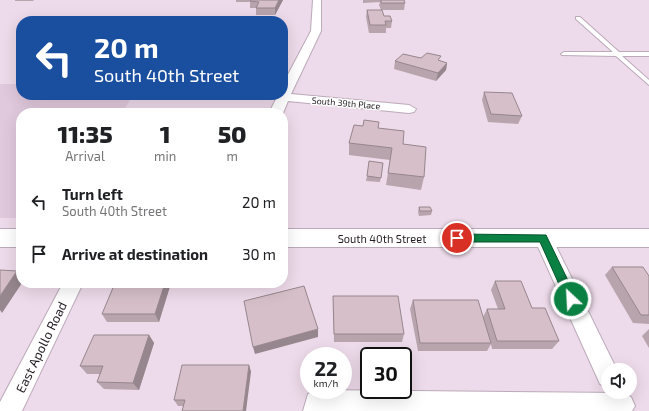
<!DOCTYPE html>
<style>
body{margin:0;font-family:"Exo 2",sans-serif;background:#f2f2f2;color:#202124;height:100vh;display:flex;flex-direction:column;font-size:15px;white-space:nowrap}
*{box-sizing:border-box;margin:0}
p{font-size:13px;color:#757577}
.icon{flex:none;width:22px;height:22px;fill:none;stroke:currentColor;stroke-width:2;stroke-linecap:round;stroke-linejoin:round}
.map{position:relative;flex:1;overflow:hidden}
.details{position:absolute;left:16px;top:108px;width:272px;height:180px;display:flex;flex-direction:column;background:#fff;border-radius:16px;box-shadow:0 4px 16px #0002}
.details>*{flex:none}
.hud{position:absolute;left:16px;top:16px;width:272px;height:84px;border-radius:16px;box-shadow:0 4px 16px #0002;background:#1a4fa0;color:#fff;overflow:hidden}
.buttons{position:absolute;left:601px;top:363px;display:grid;gap:8px}
.buttons a{display:grid;place-items:center;width:36px;height:36px;border-radius:50%;background:#fff;box-shadow:0 4px 16px #0002;font-size:20px}
.speed{position:absolute;left:300px;top:347px;display:flex;gap:8px;font-size:20px;font-weight:700;text-align:center}
.speed>*{display:grid;place-content:center;width:52px;height:52px;border-radius:50%;background:#fff;box-shadow:0 4px 16px #0002;line-height:1}
.speed small{font-size:10px;font-weight:400}
.speed .limit{border:2px solid #111;border-radius:6px;background:#fff;color:#111}
.pin{position:absolute;display:grid;place-items:center;width:34px;height:34px;color:#fff;margin:-17px;border:2px solid #fff;border-radius:50%;box-shadow:0 1px 4px #0007}
.me{position:absolute;width:44px;margin:-22px;rotate:335deg;stroke-linejoin:round;filter:drop-shadow(0 0 3px #0008)}
.turn{display:flex;align-items:center;gap:14px;height:84px;padding:0 12px;font-size:18px}
.turn .icon{width:52px;height:52px;stroke-width:2.5}
.turn b{display:block;font-size:28px;line-height:34px}
.eta{display:flex;justify-content:space-evenly;align-items:center;height:68px;text-align:center}
.eta b{font-size:24px;font-weight:800;line-height:28px}
ul{padding:0;list-style:none}
li{display:flex;align-items:center;gap:12px;height:52px;padding:0 12px}
li div{flex:1}
li b{display:block;font-size:15px}
li em{font-style:normal}
.map>svg:first-child{display:block}
.built{fill:#e1c9dd}
.lines{fill:none;stroke-linecap:round;stroke-linejoin:round}
.lane-casing{stroke:#bcaab9;stroke-width:2}
.street-casing{stroke:#bcaab9;stroke-width:2}
.secondary-casing{stroke:#bcaab9;stroke-width:2}
.lane{fill:#fff;fill-rule:evenodd}
.street{fill:#fff;fill-rule:evenodd}
.secondary{fill:#fff;fill-rule:evenodd}
.wall{fill:#b8a4ad}
.shaded-wall{fill:#96868d}
.building{fill:#d6bfc9;stroke:#96868d}
.route{fill:#0b8043;stroke:#07532c}
.labels{text-anchor:middle;dominant-baseline:central;stroke-width:3;stroke-linejoin:round;paint-order:stroke}
.far-street-label{font-size:9px;fill:#231d22;stroke:#fff}
.street-label{font-size:11px;fill:#231d22;stroke:#fff}
.near-street-label{font-size:13px;fill:#231d22;stroke:#fff}
</style>
<div class="map">
<svg width="649" height="411" viewBox="0 0 649 411">
<rect width="100%" height="100%" fill="#eddaea"/>
<path class="built" d="M0,84h21v11h112l-11,18h-101v105h-21z"/>
<g class="lines">
<defs>
<path id="lane" d="M576,17h4l39,35h30v4h-27l27,24v5l-33,-29 -54,-1 -1,-1 3,-2h49l-37,-33z"/>
<path id="street" d="M313,0h8v31l-30,63 118,11 7,4 -2,3 -5,1 -121,-12 -5,12h-14l9,-18h5v-11l28,-53z
M543,231l6,2 3,5 65,132h-9v18l-8,-4 -66,-146 3,-5z
M63,283h20l-61,128h-22v-9z
M317,390l305,3 9,4 4,9 -3,5h-329l5,-17z"/>
<path id="secondary" d="M0,229h21v18h-21z
M283,229h366v18h-366z"/>
</defs>
<use href="#lane" class="lane-casing"/>
<use href="#street" class="street-casing"/>
<use href="#secondary" class="secondary-casing"/>
<use href="#lane" class="lane"/>
<use href="#street" class="street"/>
<use href="#secondary" class="secondary"/>
</g>
<path class="wall" d="M15,0h19l-1,1h-18z
M236,0h47l-8,15h-19v-7h-6v-6h-14z
M363,0h41l1,3 -1,7h-23l-2,-5 1,-3 -17,1z
M367,10l17,6 8,5 -1,7h-5v5h-17l-3,-16z
M421,58l19,3 7,2 -1,7 -10,11 -42,-12 1,-8z
M484,92l38,24 -4,8 -30,-2 -6,-22z
M379,122l-1,6 25,16 21,33 -3,13 -35,-5 4,-25 -41,-5v-12l14,-17z
M383,163l-3,19 -14,-1 1,-5z
M419,207l13,4 -1,4 -12,1 -1,-4z
M612,267l37,9v48l-16,-1 -28,-48z
M495,281l37,27 27,33 -7,8h-60l-1,-5 -4,7h-69l-8,-42 3,-9 70,17 4,-8h11l-7,-19z
M171,283l-12,39h-52l-5,-8z
M333,296l71,38 -2,8h-68z
M649,329v19l-7,-12z
M149,335l5,8 -15,47 -35,-1 -7,-7 3,-8h-13l-7,-8z
M249,365l2,7 -68,34h-5l-4,-6z"/>
<path class="shaded-wall" d="M279,0h4l-8,15v-7z
M447,63l-1,7 -10,11 2,-8z
M17,271l4,4v8h1l-20,30 -2,-3v-14z
M165,283h6l-12,39 -4,-8z
M318,329v8l-63,17 -2,-7z
M149,335l5,8 -15,47 -6,-7z
M249,365l2,7 -5,39h-3z"/>
<path class="building" d="M251,0h28l-4,8h-19l3,-6 -9,-1z
M381,0h23l1,3h-24z
M367,10h15l2,6h6l2,5h-7l1,4h-16z
M427,53l14,3 -3,4 9,3 -9,10 -43,-12 8,-7 18,4z
M484,92l28,1 10,23 -31,-2z
M364,120l15,2 -1,6 26,3 -1,13 23,3 -2,30 -36,-4 4,-25 -43,-5 5,-18 9,1z
M369,161l14,2 -2,15 -14,-2z
M419,207h11l2,4h-12z
M612,267h31l6,9v39h-8z
M0,270l17,1 -17,25z
M495,281h26l11,27h13l14,33h-62l-10,-32h18z
M115,283h50l-10,31h-53z
M304,286l14,43 -65,18 -9,-46z
M333,296h65l6,38h-70z
M413,300h65l13,43h-71z
M94,335h55l-16,48 -36,-1 6,-16h-23z
M182,365h67l-6,46h-61l3,-11h-11z"/>
<path class="route" d="M457,234l89,1 31,64 -2,3 -4,1 -4,-1 -27,-60h-83l-5,-4z"/>
<g class="labels">
<g class="far-street-label">
<text transform="translate(346 103) rotate(5)">South 39th Place</text>
</g>
<g class="street-label">
<text x="382" y="238">South 40th Street</text>
</g>
<g class="near-street-label">
<text transform="translate(41 347) rotate(-64)">East Apollo Road</text>
</g>
</g>
</svg>
<div class="buttons">
<a><svg class="icon" aria-label="sound" viewBox="0 0 24 24"><path d="M4 9h4l5-4v14l-5-4H4zM17 9q2 3 0 6"/></svg></a>
</div>
<div class="speed"><div>22<small>km/h</small></div><div class="limit">30</div></div>
<div class="pin" style="left:457px;top:238px;background:#d93025"><svg class="icon" aria-label="arrive" viewBox="0 0 24 24"><path d="M6 21V4h12l-3 4 3 4H6"/></svg></div>
<svg class="me" style="left:571px;top:299px" viewBox="-20 -20 40 40"><circle r="17" fill="#0b8043" stroke="#fff" stroke-width="3"/><path d="M0-11L8 9 0 5-8 9z" fill="#fff"/></svg>
<div class="hud">
<div class="turn"><svg class="icon" aria-label="left" viewBox="0 0 24 24"><path d="M17 20v-9H6M10 6l-5 5 5 5"/></svg><div><b>20 m</b>South 40th Street</div></div>
</div>
<section class="details">
<div class="eta">
<div><b>11:35</b><p>Arrival</p></div>
<div><b>1</b><p>min</p></div>
<div><b>50</b><p>m</p></div>
</div>
<ul>
<li><svg class="icon" aria-label="left" viewBox="0 0 24 24"><path d="M17 20v-9H6M10 6l-5 5 5 5"/></svg><div><b>Turn left</b><p>South 40th Street</p></div><em>20 m</em></li>
<li><svg class="icon" aria-label="arrive" viewBox="0 0 24 24"><path d="M6 21V4h12l-3 4 3 4H6"/></svg><div><b>Arrive at destination</b></div><em>30 m</em></li>
</ul>
</section>
</div>
